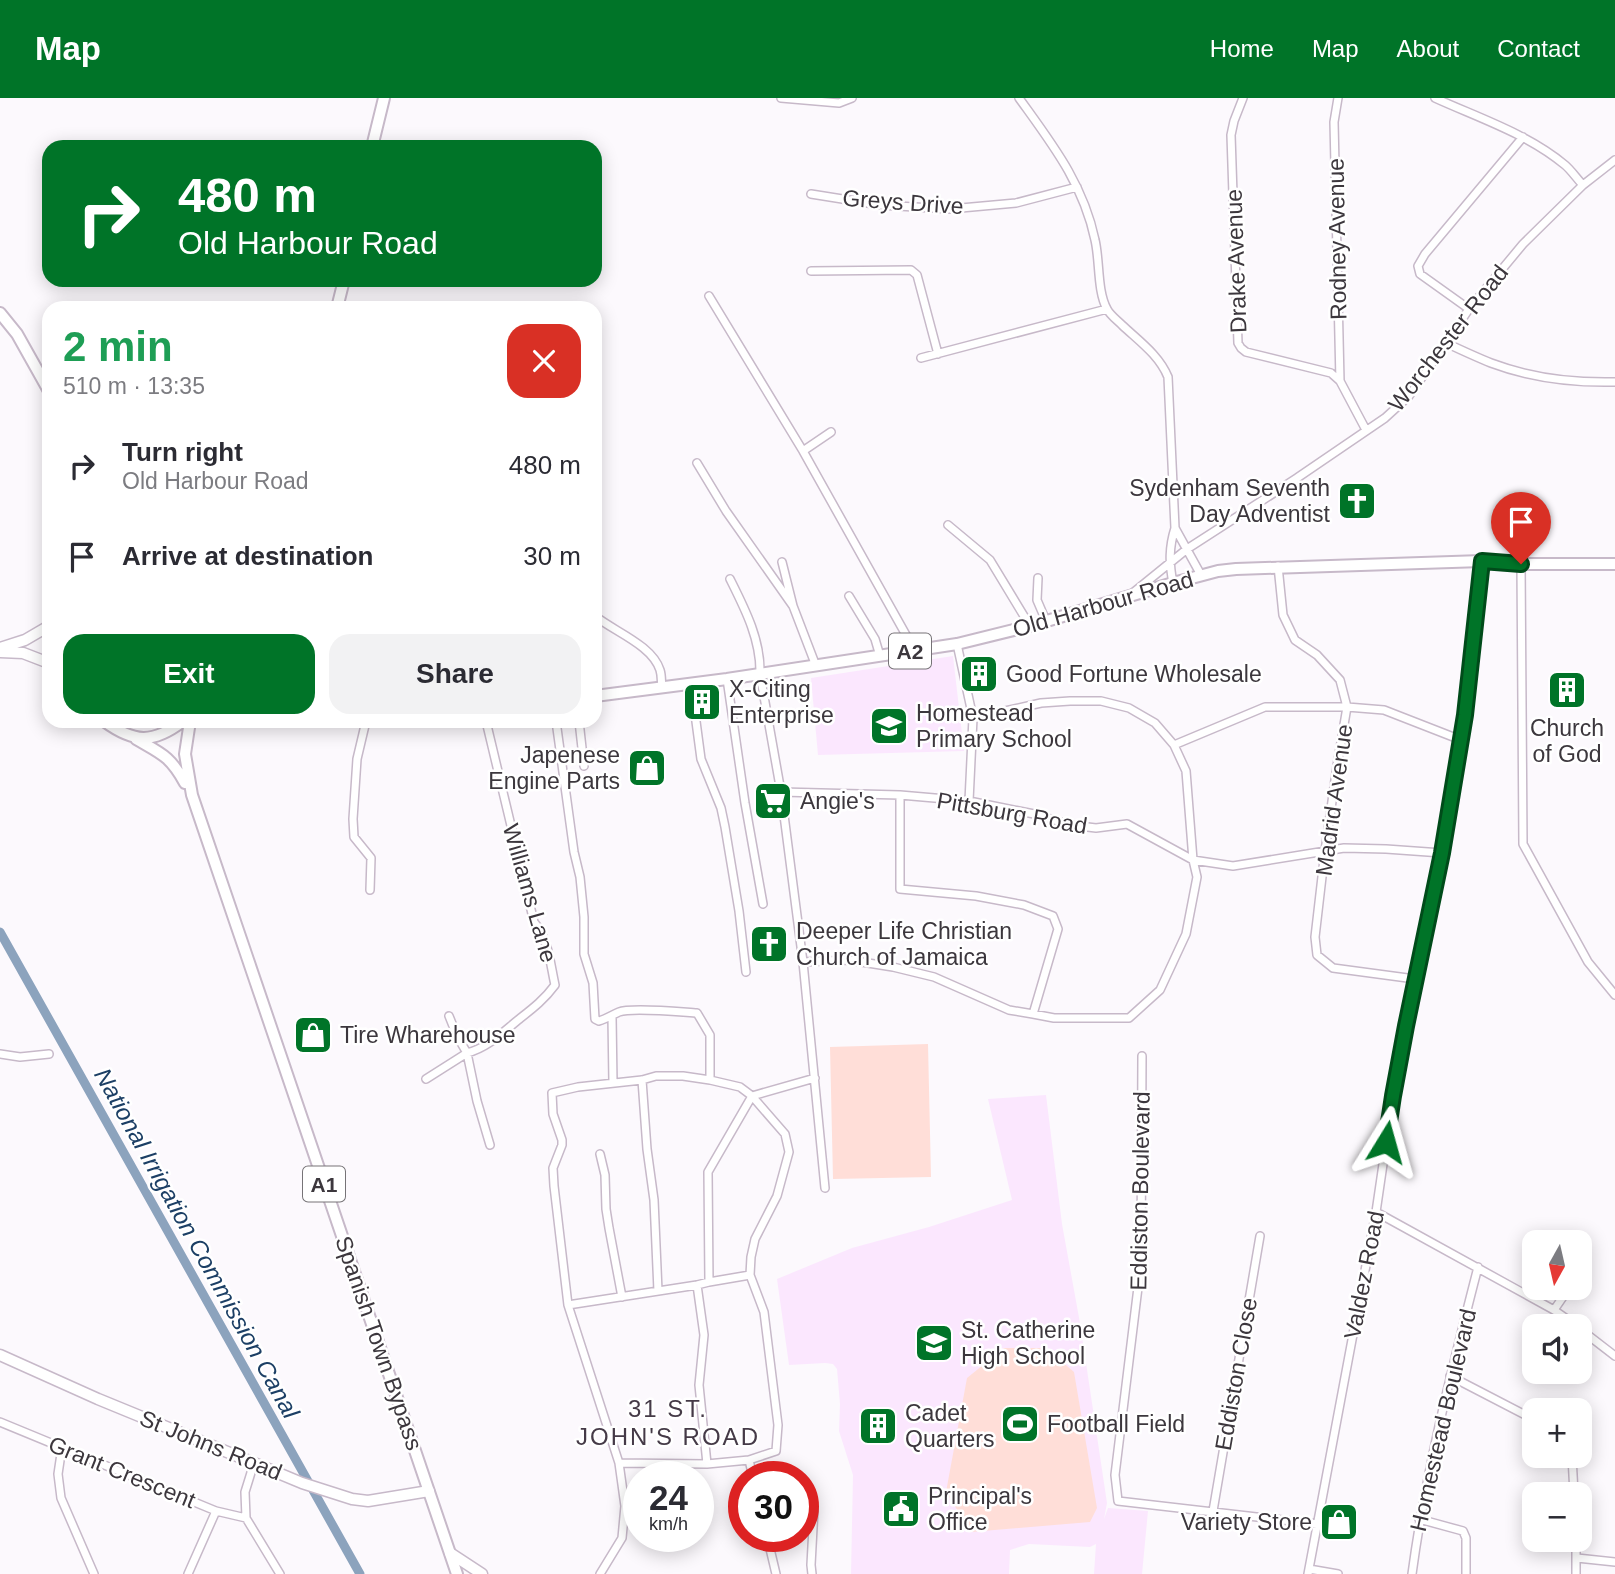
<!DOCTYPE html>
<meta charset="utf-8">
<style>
body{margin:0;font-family:Arial,sans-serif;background:#f2f2f3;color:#2b2b33;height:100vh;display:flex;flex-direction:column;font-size:26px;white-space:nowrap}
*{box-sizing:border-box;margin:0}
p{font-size:23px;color:#7c7c81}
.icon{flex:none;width:38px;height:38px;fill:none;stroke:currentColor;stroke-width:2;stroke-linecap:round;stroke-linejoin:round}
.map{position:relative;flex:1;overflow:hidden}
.sheet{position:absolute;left:42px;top:203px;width:560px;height:427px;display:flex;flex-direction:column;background:#fff;border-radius:21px;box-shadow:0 4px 18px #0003}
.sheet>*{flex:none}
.top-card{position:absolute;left:42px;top:42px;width:560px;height:147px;border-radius:21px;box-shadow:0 4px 18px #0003;background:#007428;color:#fff;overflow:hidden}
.needle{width:46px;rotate:188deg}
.buttons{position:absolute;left:1522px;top:1132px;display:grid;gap:14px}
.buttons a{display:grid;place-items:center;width:70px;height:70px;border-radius:14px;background:#fff;box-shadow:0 4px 18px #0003;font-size:35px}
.speed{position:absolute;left:623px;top:1363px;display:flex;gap:14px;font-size:35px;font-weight:700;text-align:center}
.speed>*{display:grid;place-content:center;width:91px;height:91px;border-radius:50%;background:#fff;box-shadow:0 4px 18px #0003;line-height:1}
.speed small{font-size:18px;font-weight:400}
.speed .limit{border:10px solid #d22;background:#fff;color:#111}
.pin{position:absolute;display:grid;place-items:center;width:60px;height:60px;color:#fff;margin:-72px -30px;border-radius:50% 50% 50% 0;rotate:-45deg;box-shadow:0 0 7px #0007}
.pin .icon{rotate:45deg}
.me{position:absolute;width:77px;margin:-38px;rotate:8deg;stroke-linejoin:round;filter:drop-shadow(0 0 5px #0008)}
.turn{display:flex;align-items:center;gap:24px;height:147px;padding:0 21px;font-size:32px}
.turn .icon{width:91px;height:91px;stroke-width:2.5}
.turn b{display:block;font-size:49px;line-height:60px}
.round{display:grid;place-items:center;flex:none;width:74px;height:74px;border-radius:21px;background:#f2f2f3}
.head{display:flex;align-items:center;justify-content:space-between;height:119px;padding:0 21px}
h1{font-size:42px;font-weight:600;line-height:52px;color:#1e9e55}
.action{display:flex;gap:14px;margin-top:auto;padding:14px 21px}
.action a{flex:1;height:80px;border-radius:21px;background:#007428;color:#fff;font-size:28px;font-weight:600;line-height:80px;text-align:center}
.action a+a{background:#f2f2f3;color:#2b2b33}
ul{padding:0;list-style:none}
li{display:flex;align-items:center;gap:21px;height:91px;padding:0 21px}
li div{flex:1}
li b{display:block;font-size:26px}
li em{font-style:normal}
header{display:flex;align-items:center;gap:42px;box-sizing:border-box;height:98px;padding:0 35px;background:#007428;color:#fff}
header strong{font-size:33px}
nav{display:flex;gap:38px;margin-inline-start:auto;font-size:24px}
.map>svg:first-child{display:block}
.built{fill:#fbe7fe}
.garden{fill:#ffded8}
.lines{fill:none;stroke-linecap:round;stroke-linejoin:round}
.canal{stroke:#8ca3bd;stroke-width:9}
.street-casing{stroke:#c7b9c9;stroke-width:10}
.secondary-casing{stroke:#c7b9c9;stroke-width:13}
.primary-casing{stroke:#c7b9c9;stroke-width:14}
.street{stroke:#fff;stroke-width:7}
.secondary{stroke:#fff;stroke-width:10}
.primary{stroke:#fff;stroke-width:10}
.route-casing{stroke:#004b1a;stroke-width:18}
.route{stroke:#007428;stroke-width:12}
.labels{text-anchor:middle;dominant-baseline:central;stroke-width:5;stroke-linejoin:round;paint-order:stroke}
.shield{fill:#fff;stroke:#767377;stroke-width:2}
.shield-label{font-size:21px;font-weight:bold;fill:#3c373d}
.street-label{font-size:23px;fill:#3c373d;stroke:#fff}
.poi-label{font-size:23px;fill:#3c373d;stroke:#fff;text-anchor:start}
.water-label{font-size:24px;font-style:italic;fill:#1c3f65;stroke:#fff}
.neighbourhood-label{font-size:24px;letter-spacing:2px;fill:#453a47;stroke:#fff}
</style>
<header>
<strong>Map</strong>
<nav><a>Home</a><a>Map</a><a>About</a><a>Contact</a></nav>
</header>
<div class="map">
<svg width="1615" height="1476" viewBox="0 0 1615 1476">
<rect width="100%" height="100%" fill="#fcf9fd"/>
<path class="built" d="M953,558l11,95 -146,4 -7,-77z
M1046,997l16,129 18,99 27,180 -3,16 4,-11 40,3 -6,63h-48l2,-30 -6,3 -61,-3 -19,6 -1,24h-158l2,-99 -14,-44 1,-27 -3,-35 -4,-5 -8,-1 -36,2 -12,-86 75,-31 77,-21 83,-27 -24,-101z"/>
<path class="garden" d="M928,946l3,133 -98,2 -3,-132z
M1004,1250h42l28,24 23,136 -7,14 -119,10 -25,-40 21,-114z"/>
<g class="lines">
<path class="canal" d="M0,834l360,642"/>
<defs>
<path id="street" d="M781,0l58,5 13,-5
M1019,0c33,46 64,85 76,142 5,21 2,51 12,69 3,6 10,11 15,16 17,16 37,30 46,52l7,151c-6,19 -6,35 -2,55
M1243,0l-9,23 -3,14 7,208 3,5 5,4 85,21 9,8 26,49
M1338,0l-4,24 6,259
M1435,0c44,20 93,36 130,67 7,6 12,14 18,20
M811,96l69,11 70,4 66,-6 61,-16
M811,173l100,-1 6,5 21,79
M709,198l94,155 112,200
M1469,211l-49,-35 -2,-8 7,-12 98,-117
M1446,245c15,7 30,14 45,20 40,15 82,20 124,19
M921,260l186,-49
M803,353l28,-19
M697,365l29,48 67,95
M948,427l42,35 40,66
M1175,430l26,47
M782,464l11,44 23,60
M1521,466l2,280 65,118 27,33
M1278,468l5,49 12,25 22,15 23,25 7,27 -10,59 -12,85 -10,86 2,18 16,13 82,11
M1038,480l-1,22 9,21
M730,481c15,30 31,61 30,95l21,118 22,170 22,226
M1134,494l53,-43 110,-71 88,-60 24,-22 37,-53 23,-34 54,-65 60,-59 32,-25
M849,498l26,43 5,17
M595,518c20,16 57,29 65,54 2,6 1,12 2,17
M957,546l16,74 -4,83
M727,581l18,124 18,101
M691,586l10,75 20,49 4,19 14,84 7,61
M366,623l-9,38 -4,60 1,18 17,21 -1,32
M486,623l48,201c15,18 16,41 21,63 -11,15 -23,24 -37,35 -16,13 -31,28 -51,33l10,48 13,44
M556,623l18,131 6,25 4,40v37l9,29 2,36 4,2c7,-2 13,-6 20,-9 12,-5 62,0 78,1l13,22v45l30,7 12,9 33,38 4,18 -12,44 -22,43 -4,18 -1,18 14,37 14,113 -2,26 -27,9 -42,4 -88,-1
M579,623l5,45
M1174,647l91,-38h82l37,3 77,30
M781,694l119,3 69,6 65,13 37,11 25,3 31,-4 66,36 40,6 111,-18 42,1 56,4
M900,697v94l76,7 48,9 29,11 5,13 -25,85
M803,864l46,-2 44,7 41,10 75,33 24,4 21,4h75l31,-28 26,-56 11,-57 -4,-17 -7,-89 -12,-26 -19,-22 -26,-15 -28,-7h-31l-29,2 -68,15
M612,919l1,66
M0,956l20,3 29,-3
M1142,958l-1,207 -26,212 3,26 199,23
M426,981l41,-26 -10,-17 -8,-20
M642,982l5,69 7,51 4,91
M600,1056l5,21 1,34 3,19 13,69
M1376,1114l178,98 23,16
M1580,1173l4,-6
M709,1184l41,-7
M697,1187l7,50 -5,50 8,79
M568,1207l129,-20 12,-3 -1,-110 44,-76 63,-18
M1554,1212l15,-22
M1580,1231l35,27
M1450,1278l85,44
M0,1324l216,89 30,7
M62,1349l-4,27 3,24 33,76
M1572,1358l2,38
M749,1362l4,17
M254,1365l-9,29 1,26 34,56
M1213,1413l47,-275
M1419,1421l44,12 3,7v36
M767,1438l9,38
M1577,1460l38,4
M1309,1471l29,5
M188,1476l28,-63
M600,1476l22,-36 3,-32 -6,-43 -51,-158 -14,-119 -1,-18 9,-23v-5l-9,-26 -1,-21 26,-6 64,-7 14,-4h27l27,4
M812,1476l-1,-9 3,-56
M1308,1476l68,-362 17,-116 49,-243 24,-138 16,-154
M1412,1476c14,-104 40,-206 66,-307
M1576,1476v-34"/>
<path id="secondary" d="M0,550l25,-8 24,-14
M0,554l23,1 26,10
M0,1257l98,44 156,64 48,20 50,16 16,2 61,-10
M450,1455l32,21"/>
<path id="primary" d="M372,49l12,-49
M337,210l7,-28
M0,215l17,21 32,57
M595,598l132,-17 230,-35 73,-18 143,-43 45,-12 18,-2 246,-8 39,3h94
M104,623c30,22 49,23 79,0
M190,623l-5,33 7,41 265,779
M136,641c26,15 34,17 49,44"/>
</defs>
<use href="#street" class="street-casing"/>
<use href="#secondary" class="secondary-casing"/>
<use href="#primary" class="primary-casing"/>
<use href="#street" class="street"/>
<use href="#secondary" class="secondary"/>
<use href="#primary" class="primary"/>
</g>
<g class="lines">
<defs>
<path id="route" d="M1386,1044l7,-46 13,-70 36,-173 23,-138 17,-154 39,3"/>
</defs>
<use href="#route" class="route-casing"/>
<use href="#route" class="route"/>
</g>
<defs>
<symbol id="church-square" viewBox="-11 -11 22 22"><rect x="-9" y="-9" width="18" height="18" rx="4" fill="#007428" stroke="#fff"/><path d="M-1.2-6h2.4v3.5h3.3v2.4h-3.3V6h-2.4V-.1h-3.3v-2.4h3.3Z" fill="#fff"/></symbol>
<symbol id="building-square" viewBox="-11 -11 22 22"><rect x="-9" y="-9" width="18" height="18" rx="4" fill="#007428" stroke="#fff"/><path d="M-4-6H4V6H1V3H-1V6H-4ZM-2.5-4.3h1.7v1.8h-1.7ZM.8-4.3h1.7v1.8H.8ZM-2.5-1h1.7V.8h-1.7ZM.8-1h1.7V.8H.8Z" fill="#fff"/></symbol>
<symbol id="school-square" viewBox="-11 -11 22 22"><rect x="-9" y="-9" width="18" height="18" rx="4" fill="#007428" stroke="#fff"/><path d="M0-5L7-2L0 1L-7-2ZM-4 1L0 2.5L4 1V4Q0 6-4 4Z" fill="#fff"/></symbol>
<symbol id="shop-square" viewBox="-11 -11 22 22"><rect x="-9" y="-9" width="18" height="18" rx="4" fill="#007428" stroke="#fff"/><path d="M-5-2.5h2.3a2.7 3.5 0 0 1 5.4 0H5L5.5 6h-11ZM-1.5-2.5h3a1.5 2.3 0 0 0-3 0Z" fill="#fff"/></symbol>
<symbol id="supermarket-square" viewBox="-11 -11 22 22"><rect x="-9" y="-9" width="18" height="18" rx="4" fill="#007428" stroke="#fff"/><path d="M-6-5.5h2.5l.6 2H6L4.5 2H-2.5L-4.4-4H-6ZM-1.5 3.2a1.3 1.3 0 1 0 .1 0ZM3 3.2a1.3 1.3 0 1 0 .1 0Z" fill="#fff"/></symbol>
<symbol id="stadium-square" viewBox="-11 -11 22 22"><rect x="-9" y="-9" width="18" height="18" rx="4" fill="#007428" stroke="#fff"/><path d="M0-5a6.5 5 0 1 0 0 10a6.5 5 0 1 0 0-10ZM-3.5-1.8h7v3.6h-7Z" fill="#fff"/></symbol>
<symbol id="civic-square" viewBox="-11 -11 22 22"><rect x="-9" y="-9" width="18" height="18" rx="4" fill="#007428" stroke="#fff"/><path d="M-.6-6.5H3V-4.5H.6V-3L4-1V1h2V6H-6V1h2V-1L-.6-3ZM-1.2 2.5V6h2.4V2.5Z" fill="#fff"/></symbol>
</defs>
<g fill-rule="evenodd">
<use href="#church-square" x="1335" y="381" width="44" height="44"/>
<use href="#building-square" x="957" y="554" width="44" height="44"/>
<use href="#building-square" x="1545" y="570" width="44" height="44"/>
<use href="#building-square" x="680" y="582" width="44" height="44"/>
<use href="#school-square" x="867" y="606" width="44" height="44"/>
<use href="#shop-square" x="625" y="648" width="44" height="44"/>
<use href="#supermarket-square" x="751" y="681" width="44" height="44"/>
<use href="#church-square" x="747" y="824" width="44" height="44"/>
<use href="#shop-square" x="291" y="915" width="44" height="44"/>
<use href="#school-square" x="912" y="1223" width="44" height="44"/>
<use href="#stadium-square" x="998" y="1304" width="44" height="44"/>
<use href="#building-square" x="856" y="1306" width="44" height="44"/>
<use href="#civic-square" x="879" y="1389" width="44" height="44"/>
<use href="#shop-square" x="1317" y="1402" width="44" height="44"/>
</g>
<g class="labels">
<g class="shield">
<rect x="889" y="535.5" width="42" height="35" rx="5"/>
<rect x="303" y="1068.5" width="42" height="35" rx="5"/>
</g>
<g class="shield-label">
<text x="910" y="553">A2</text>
<text x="324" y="1086">A1</text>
</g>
<g class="street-label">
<text transform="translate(903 104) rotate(4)">Greys Drive</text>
<text transform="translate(1337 141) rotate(-91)">Rodney Avenue</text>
<text transform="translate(1236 163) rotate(-92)">Drake Avenue</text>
<text transform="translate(1448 240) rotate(-52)">Worchester Road</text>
<text transform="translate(1103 506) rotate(-16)">Old Harbour Road</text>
<text transform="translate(1334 702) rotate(-82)">Madrid Avenue</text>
<text transform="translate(1012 715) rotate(10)">Pittsburg Road</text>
<text transform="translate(530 795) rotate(74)">Williams Lane</text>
<text transform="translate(1140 1093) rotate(-89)">Eddiston Boulevard</text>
<text transform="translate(1364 1177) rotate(-79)">Valdez Road</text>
<text transform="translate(379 1245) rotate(71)">Spanish Town Bypass</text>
<text transform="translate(1236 1276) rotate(-80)">Eddiston Close</text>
<text transform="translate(1443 1322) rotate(-77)">Homestead Boulevard</text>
<text transform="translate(211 1347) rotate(22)">St Johns Road</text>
<text transform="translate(122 1374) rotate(22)">Grant Crescent</text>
</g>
<g class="poi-label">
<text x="1330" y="390" text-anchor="end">Sydenham Seventh<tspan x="1330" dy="26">Day Adventist</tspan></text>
<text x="1006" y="576">Good Fortune Wholesale</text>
<text x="729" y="591">X-Citing<tspan x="729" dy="26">Enterprise</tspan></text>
<text x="916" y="615">Homestead<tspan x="916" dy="26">Primary School</tspan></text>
<text x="1567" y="630" text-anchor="middle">Church<tspan x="1567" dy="26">of God</tspan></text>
<text x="620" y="657" text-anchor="end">Japenese<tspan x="620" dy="26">Engine Parts</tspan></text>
<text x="800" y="703">Angie's</text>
<text x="796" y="833">Deeper Life Christian<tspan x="796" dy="26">Church of Jamaica</tspan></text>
<text x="340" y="937">Tire Wharehouse</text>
<text x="961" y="1232">St. Catherine<tspan x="961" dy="26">High School</tspan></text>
<text x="905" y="1315">Cadet<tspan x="905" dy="26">Quarters</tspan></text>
<text x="1047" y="1326">Football Field</text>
<text x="928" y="1398">Principal's<tspan x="928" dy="26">Office</tspan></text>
<text x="1312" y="1424" text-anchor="end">Variety Store</text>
</g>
<g class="water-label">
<text transform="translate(197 1145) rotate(61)">National Irrigation Commission Canal</text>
</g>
<g class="neighbourhood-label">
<text x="668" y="1310">31 ST.<tspan x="668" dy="28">JOHN'S ROAD</tspan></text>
</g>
</g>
</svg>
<div class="buttons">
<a><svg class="needle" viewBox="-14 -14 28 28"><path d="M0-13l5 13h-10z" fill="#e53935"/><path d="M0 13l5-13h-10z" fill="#7c7c81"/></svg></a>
<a><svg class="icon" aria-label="sound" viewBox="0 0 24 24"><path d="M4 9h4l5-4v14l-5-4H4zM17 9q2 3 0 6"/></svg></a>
<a>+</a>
<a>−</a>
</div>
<div class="speed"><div>24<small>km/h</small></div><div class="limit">30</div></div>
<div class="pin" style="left:1521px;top:466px;background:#d93025"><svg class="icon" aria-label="arrive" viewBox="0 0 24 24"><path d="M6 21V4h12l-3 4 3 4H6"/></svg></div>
<svg class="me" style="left:1386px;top:1044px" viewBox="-20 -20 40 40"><path d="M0-17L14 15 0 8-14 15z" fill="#007428" stroke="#fff" stroke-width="4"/></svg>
<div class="top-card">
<div class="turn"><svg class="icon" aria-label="right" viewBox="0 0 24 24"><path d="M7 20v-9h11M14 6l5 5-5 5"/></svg><div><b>480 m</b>Old Harbour Road</div></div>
</div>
<section class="sheet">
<div class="head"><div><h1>2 min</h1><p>510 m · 13:35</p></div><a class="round" style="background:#d93025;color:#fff"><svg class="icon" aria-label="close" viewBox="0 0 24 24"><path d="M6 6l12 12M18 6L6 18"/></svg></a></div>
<ul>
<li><svg class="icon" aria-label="right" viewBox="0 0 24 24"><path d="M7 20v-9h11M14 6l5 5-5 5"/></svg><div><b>Turn right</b><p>Old Harbour Road</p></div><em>480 m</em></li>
<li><svg class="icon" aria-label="arrive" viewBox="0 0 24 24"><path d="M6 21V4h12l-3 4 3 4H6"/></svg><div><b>Arrive at destination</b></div><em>30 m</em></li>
</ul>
<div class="action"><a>Exit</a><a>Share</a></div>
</section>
</div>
